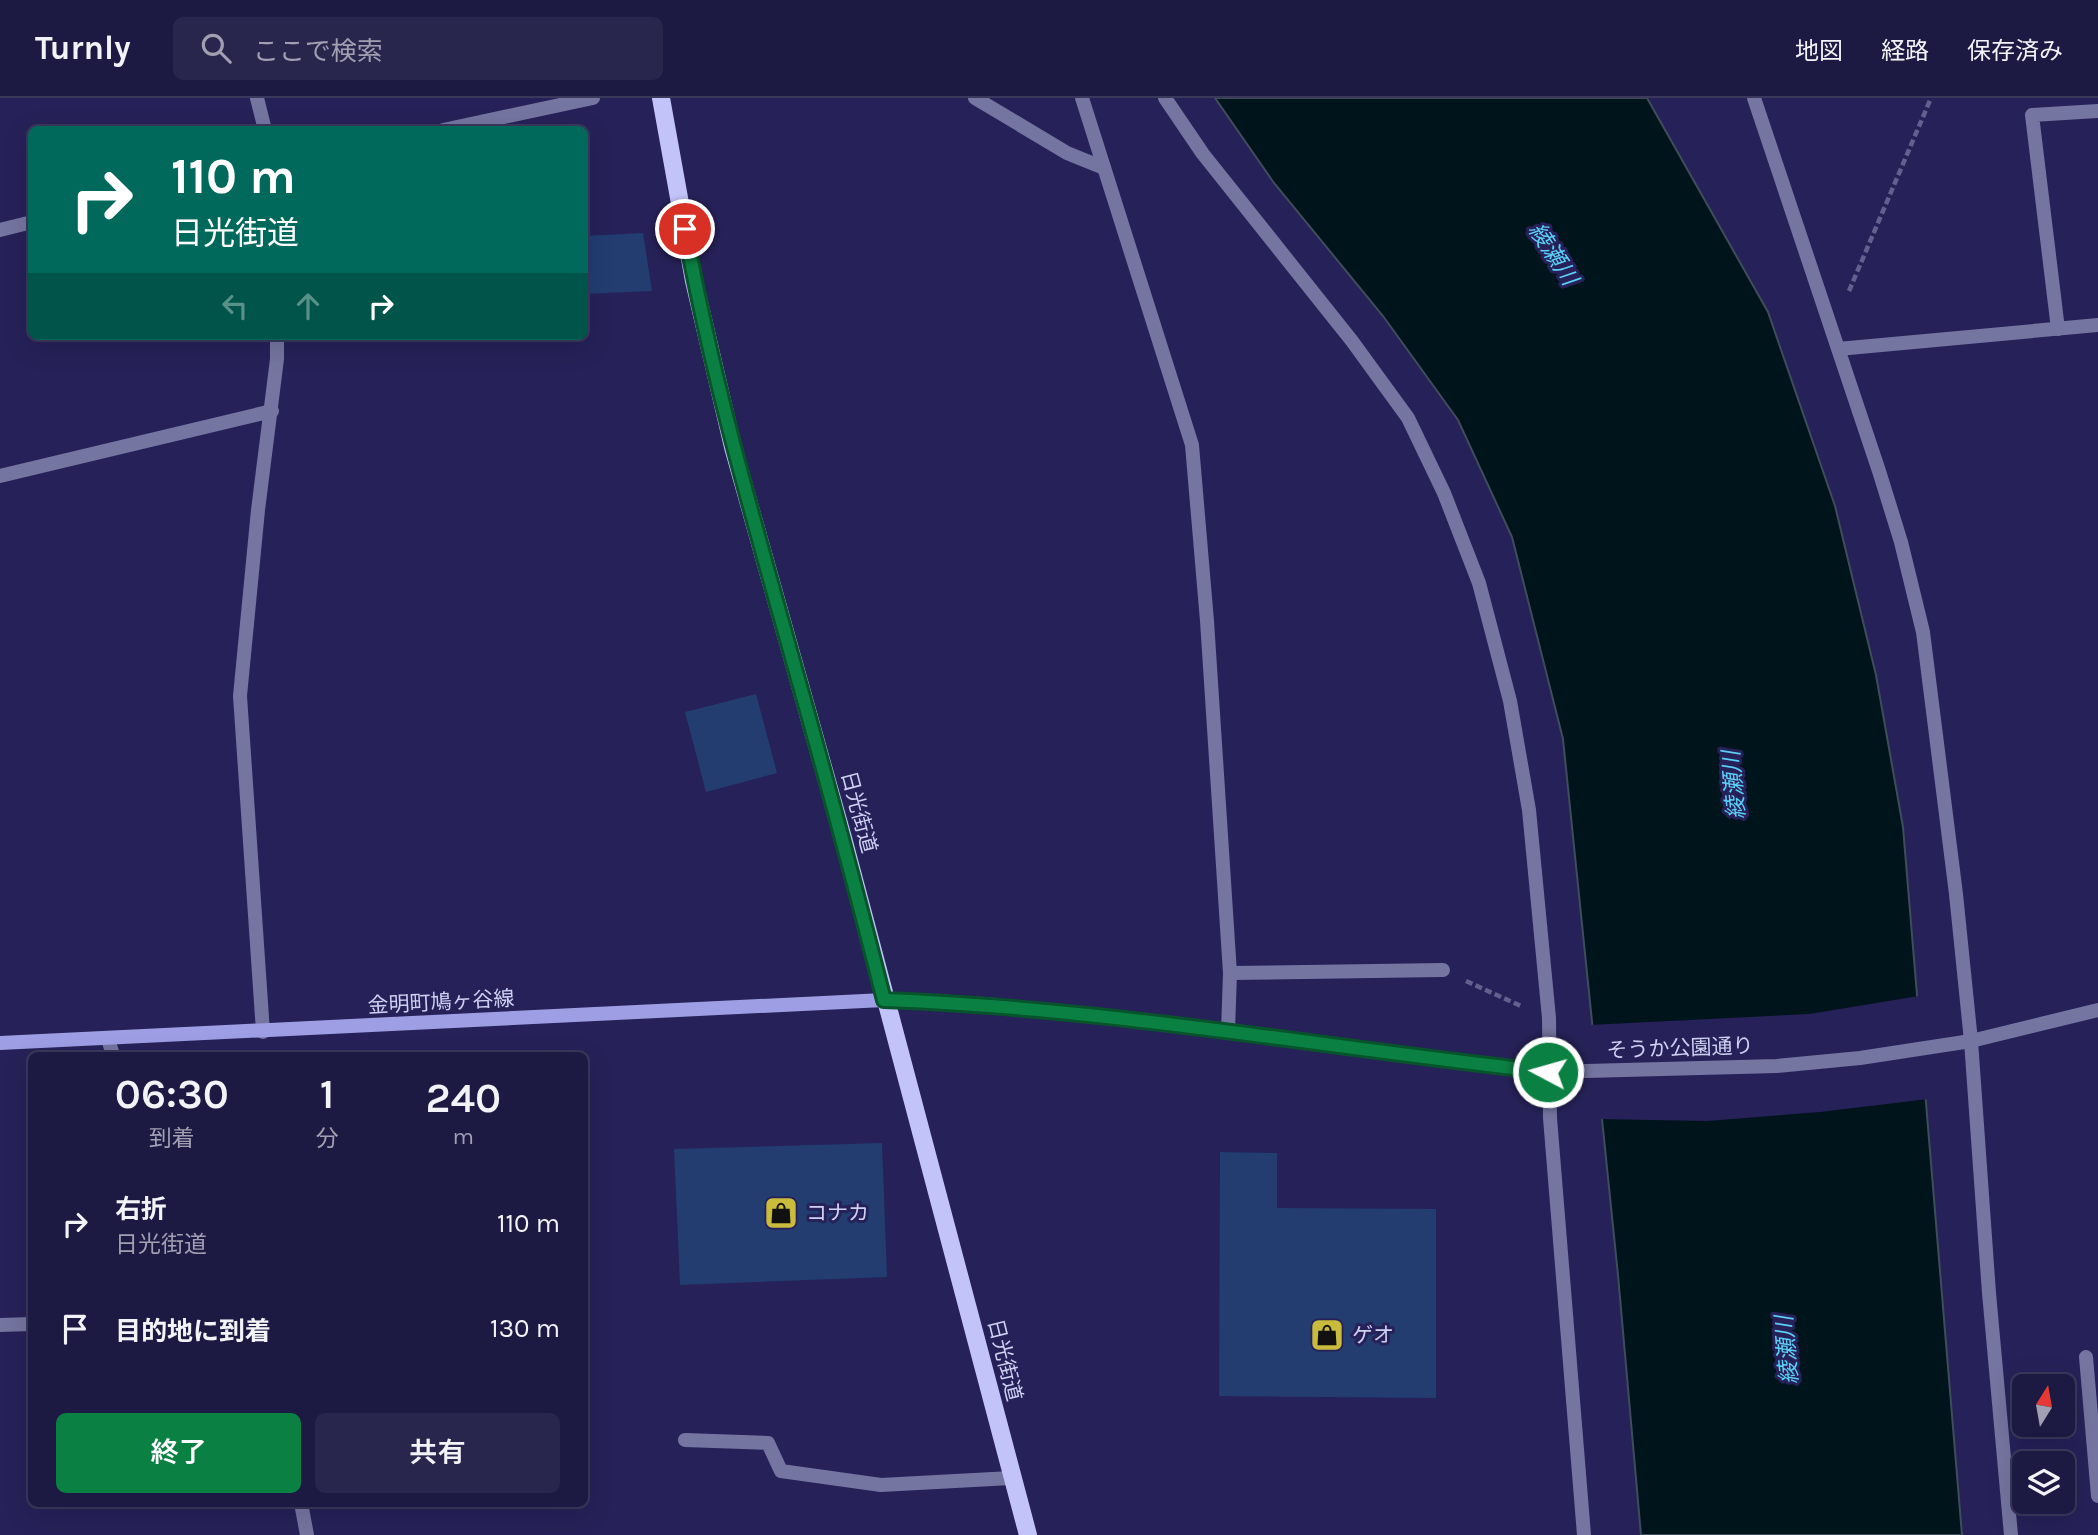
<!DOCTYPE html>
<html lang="ja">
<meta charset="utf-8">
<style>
body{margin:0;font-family:Karla,"Noto Sans JP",sans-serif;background:#29264d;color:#f1f3f6;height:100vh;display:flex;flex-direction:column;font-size:26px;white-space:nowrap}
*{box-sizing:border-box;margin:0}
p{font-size:23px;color:#a0a0b2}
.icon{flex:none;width:38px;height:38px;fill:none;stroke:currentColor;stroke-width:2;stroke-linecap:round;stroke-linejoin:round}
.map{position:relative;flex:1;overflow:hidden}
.drawer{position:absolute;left:28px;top:954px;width:560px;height:455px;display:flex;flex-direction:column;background:#1c1942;border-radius:10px;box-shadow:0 7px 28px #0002,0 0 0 2px #3a385b}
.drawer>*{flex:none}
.top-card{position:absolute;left:28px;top:28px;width:560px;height:214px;border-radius:10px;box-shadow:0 7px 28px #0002,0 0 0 2px #3a385b;background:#00695c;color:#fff;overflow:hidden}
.needle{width:46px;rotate:11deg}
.tools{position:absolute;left:2012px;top:1276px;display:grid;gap:14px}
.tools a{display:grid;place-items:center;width:63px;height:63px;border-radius:10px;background:#1c1942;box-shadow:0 7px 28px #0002,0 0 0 2px #3a385b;font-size:35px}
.pin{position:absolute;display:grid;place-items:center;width:60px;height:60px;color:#fff;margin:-30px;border:4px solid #fff;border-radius:50%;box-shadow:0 2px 7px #0007}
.me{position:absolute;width:77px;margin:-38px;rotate:276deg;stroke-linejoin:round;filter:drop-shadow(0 0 5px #0008)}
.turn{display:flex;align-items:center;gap:24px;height:147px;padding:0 28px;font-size:32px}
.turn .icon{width:91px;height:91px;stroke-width:2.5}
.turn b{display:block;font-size:49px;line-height:60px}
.lanes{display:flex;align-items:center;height:66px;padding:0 28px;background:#0003;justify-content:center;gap:35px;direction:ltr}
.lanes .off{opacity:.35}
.eta{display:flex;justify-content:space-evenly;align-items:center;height:119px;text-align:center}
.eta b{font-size:42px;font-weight:600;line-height:49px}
.button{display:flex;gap:14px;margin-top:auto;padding:14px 28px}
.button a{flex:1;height:80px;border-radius:10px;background:#0b8043;color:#fff;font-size:28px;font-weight:600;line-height:80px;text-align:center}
.button a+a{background:#29264d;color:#f1f3f6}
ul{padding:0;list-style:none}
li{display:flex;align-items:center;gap:21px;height:105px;padding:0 28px}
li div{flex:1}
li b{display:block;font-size:26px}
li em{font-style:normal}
header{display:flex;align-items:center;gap:42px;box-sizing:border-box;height:98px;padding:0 35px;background:#1c1942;border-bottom:2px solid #3a385b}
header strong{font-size:33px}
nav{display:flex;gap:38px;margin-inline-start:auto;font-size:24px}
.search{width:490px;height:63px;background:#29264d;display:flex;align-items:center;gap:18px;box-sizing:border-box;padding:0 24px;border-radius:10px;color:#a0a0b2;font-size:26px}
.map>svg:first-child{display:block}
.water{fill:#00141c;stroke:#3e4d5c;stroke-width:2}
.pier{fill:#262158}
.building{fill:#233d71}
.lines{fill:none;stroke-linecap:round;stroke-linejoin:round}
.path{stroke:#636090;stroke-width:4.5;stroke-dasharray:7 3.5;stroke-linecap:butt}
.service{stroke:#7475a0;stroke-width:14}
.minor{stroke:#7475a0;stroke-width:14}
.tertiary{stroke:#7475a0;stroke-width:14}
.secondary{stroke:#9d9ee4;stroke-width:14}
.primary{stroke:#c2c3f9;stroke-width:18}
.route-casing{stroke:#07532c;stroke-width:18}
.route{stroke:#0b8043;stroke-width:12}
.labels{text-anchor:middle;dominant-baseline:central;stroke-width:6;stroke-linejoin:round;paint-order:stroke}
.street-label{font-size:21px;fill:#cfd1f3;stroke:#262158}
.poi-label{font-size:21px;fill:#cfd1f3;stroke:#262158;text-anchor:start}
.water-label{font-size:23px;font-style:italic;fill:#5bd0f6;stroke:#262158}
</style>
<header>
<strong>Turnly</strong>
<div class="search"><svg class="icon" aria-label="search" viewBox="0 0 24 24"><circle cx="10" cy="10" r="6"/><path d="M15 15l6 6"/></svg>ここで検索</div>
<nav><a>地図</a><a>経路</a><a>保存済み</a></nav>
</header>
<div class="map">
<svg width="2098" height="1437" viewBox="0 0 2098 1437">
<rect width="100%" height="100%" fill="#262158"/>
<path class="water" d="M1215,0h432l121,214 67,194 41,169 27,152 59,708h-321l-23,-260 -55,-536 -51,-202 -54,-117 -75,-104 -109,-133z"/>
<path class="pier" d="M1919,898l9,103 -108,13 -113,9 -109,-2 -9,-94 220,-11z"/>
<path class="building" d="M643,135l9,58 -68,3v-58z
M756,596l21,79 -71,19 -21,-80z
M882,1045l5,134 -207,8 -6,-136z
M1220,1054l57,1v55l159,1v189l-217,-2z"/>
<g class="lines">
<path class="path" d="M1849,193l82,-193
M1466,883l55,25"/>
<path class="service" d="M975,0l92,55 37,15
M2058,231l-26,-214 66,-4
M1230,875l213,-3
M0,1227l32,-1
M2086,1259l12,139
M685,1342l83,3 13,28 100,14 130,-7"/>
<path class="minor" d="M257,0l8,32
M1082,0l110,347 15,176 23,352 -2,58
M1165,0l38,56 149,187 56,77 36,75 35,90 31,118 19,109 20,208 1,100 34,417
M1754,0l125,373 22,71 22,90 33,262 15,147 18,252 22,242
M1838,251l260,-24
M0,378l272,-65
M263,934l-23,-336 18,-186 19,-151v-23
M108,941l5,16
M301,1405l6,32"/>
<path class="tertiary" d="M443,32l150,-32
M0,132l32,-8
M884,902l101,4 243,27 320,41 229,-6 83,-8 111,-17 127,-31"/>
<path class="secondary" d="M0,945l884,-43"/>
<path class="primary" d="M661,0l33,183 39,166 110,391 185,697"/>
</g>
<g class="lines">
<defs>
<path id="route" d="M685,131c27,150 70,296 111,443 31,109 60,218 88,328 223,8 443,48 664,72"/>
</defs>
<use href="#route" class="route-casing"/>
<use href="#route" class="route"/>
</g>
<defs>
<symbol id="shop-square" viewBox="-11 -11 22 22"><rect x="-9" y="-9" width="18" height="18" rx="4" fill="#c9bb3b" stroke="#262158"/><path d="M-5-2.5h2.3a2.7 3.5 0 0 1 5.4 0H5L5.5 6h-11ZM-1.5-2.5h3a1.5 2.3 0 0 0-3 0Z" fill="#111"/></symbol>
</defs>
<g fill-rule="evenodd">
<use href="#shop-square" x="762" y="1096" width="38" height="38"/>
<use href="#shop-square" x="1308" y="1218" width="38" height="38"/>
</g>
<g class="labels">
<g class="street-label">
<text transform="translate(859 714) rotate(75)">日光街道</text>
<text transform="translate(441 904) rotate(-3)">金明町鳩ヶ谷線</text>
<text transform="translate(1680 950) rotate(-2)">そうか公園通り</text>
<text transform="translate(1005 1262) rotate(76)">日光街道</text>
</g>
<g class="poi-label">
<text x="806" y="1115">コナカ</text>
<text x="1352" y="1237">ゲオ</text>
</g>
<g class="water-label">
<text transform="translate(1553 156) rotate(57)">綾瀬川</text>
<text transform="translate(1734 687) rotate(-95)">綾瀬川</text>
<text transform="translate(1787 1252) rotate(-95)">綾瀬川</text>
</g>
</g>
</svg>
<div class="tools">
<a><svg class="needle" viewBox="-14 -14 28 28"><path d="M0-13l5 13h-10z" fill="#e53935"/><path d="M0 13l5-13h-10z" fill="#a0a0b2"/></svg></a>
<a><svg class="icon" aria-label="layers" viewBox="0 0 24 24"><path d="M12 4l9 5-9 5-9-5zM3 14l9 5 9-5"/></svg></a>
</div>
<div class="pin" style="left:685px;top:131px;background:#d93025"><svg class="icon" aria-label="arrive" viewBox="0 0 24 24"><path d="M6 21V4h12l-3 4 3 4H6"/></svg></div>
<svg class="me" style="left:1548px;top:974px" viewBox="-20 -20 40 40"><circle r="17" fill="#0b8043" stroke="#fff" stroke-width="3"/><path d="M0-11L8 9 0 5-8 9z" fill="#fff"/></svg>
<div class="top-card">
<div class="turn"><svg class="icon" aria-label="right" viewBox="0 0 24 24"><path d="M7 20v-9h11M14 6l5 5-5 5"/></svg><div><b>110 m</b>日光街道</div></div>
<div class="lanes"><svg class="icon off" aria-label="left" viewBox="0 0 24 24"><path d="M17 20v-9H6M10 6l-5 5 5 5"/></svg><svg class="icon off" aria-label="ahead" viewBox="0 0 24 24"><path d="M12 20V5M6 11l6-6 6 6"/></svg><svg class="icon" aria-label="right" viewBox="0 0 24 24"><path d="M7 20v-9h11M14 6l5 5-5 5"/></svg></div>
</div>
<section class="drawer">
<div class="eta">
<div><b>06:30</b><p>到着</p></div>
<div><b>1</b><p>分</p></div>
<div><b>240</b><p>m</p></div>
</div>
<ul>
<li><svg class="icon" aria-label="right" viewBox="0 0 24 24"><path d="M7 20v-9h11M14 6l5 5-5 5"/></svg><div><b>右折</b><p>日光街道</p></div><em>110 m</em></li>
<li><svg class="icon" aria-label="arrive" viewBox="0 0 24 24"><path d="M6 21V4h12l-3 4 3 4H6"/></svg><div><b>目的地に到着</b></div><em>130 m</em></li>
</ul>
<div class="button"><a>終了</a><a>共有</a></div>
</section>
</div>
